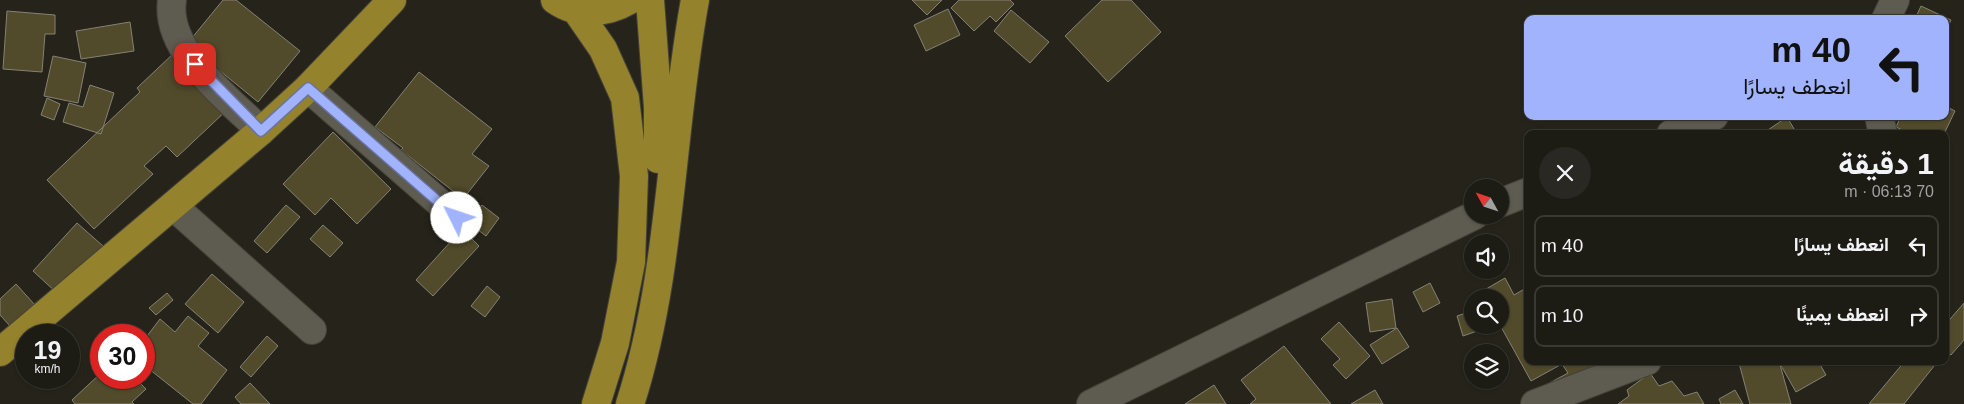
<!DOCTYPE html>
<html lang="ar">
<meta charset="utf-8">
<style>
body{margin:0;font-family:Arial,Vazirmatn,sans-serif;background:#292822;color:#f1f3f6;direction:rtl;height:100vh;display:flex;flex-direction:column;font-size:19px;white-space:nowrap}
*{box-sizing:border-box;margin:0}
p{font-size:16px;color:#a0a1a0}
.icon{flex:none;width:28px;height:28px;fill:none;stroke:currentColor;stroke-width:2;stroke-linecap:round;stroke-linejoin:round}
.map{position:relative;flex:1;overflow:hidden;direction:ltr}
.details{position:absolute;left:1524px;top:130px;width:425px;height:235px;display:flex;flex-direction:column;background:#1c1b14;border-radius:10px;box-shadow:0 1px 4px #0004,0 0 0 1px #3a3934;direction:rtl}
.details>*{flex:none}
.top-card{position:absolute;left:1524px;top:15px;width:425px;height:105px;border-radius:10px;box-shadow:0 1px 4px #0004,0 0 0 1px #3a3934;direction:rtl;background:#a1b3fd;color:#111;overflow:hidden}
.needle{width:32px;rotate:310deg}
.fabs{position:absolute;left:1464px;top:179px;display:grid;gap:10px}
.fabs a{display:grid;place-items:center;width:45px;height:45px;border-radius:50%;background:#1c1b14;box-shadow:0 1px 4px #0004,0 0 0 1px #3a3934;font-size:25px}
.speed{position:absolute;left:15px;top:324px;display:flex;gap:10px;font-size:25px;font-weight:700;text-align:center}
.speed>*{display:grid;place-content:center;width:65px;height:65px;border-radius:50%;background:#1c1b14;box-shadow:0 1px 4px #0004,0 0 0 1px #3a3934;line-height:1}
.speed small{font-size:12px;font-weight:400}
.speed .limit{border:8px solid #d22;background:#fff;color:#111}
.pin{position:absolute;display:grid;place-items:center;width:42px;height:42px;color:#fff;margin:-21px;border-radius:10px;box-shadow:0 2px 8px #0006}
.me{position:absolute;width:55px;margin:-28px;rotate:311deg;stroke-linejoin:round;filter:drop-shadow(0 0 4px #0008)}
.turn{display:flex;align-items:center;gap:18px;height:105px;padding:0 15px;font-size:22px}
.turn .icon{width:65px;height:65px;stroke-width:2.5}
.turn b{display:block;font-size:35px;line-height:42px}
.round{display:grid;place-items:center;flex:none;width:52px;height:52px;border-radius:26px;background:#292822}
.overview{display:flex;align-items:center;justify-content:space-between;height:85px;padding:0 15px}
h1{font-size:30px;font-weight:700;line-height:38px}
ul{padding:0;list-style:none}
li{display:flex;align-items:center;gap:15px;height:62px;margin:0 10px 8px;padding:0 5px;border:2px solid #3a3934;border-radius:10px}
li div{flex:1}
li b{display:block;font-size:19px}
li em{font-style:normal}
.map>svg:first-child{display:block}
.building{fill:#524b2b;stroke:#848176}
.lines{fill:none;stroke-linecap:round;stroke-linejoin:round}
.minor-casing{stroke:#44423a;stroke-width:30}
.trunk-casing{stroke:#44423a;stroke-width:30}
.minor{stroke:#5e5b50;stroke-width:28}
.trunk{stroke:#94822c;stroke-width:28}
.route-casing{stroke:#6974a4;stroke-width:12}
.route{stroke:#a1b3fd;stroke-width:9}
</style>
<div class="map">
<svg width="1964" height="404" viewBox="0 0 1964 404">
<rect width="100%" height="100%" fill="#26241a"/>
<path class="building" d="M223,0h13l64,51 -42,51 -71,-58z
M912,0h30l-15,15z
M959,0h51l4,4 -18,18 -6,-6 -16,15 -23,-23z
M1102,0h29l30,32 -53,50 -43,-46z
M1921,6l30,14 -6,13v-14h-30z
M948,9l12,26 -34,16 -12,-26z
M1011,10l38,32 -19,21 -36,-32z
M7,11l48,4v19h-10l-3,38 -39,-3z
M130,22l4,29 -53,8 -5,-28z
M175,52l53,57 -51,48 -11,-11 -22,20 9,8 -59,55 -47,-49 93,-88 -3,-4z
M53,56l33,7 -8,40 -34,-7z
M419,72l73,57 -20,25 17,12 -26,33 -62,-49 2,-2 -28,-21z
M90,85l24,8 -13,41 -38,-12 6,-19 14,4z
M47,98l13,6 -6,16 -13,-5z
M1945,106l10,5 -11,23h-33l-15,-7 5,-11h44z
M1787,117l10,17h-35z
M333,132l58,57 -34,35 -26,-26 -16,17 -32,-31z
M286,205l14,12 -33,36 -13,-12z
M482,205l17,13 -13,18 -17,-13z
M77,223l26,23 -45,48 -25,-23z
M323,225l20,18 -13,14 -20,-18z
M462,229l17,17 -46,50 -17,-16z
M1500,248l8,17 -8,4z
M212,274l32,28 -26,31 -33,-29z
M1505,278l9,17 14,-8v74h63l4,7 -69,36 -4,-6 46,-25 -6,-9 -31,17 -31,-56v-27h-15l-4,-6z
M1430,283l10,20 -17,9 -10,-20z
M16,284l18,20 -24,22 -10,-11v-16z
M487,286l13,11 -15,20 -14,-11z
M167,293l6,7 -17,15 -7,-7z
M1392,299l4,29 -26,4 -4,-29z
M1964,303v37l-13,15 -6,-6v-24z
M1472,311v14h6l2,5 -17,6 -6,-20z
M188,316l21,17 -11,13 29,24 -26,34h-8l-49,-39v-25l16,-21 15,13z
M1339,322l31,34 -24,23 -13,-14 7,-6 -19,-20z
M1397,328l12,19 -27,17 -12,-19z
M267,336l11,10 -27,31 -11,-10z
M1284,346l47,58h-81l6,-5 -15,-19z
M1744,361h35l12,43h-41l-11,-41z
M1818,361l8,14 -30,17 -17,-30z
M1905,361h33l-34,43h-35z
M101,373v5h34l11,11 -14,13 2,2h-59l-3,-4z
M1650,373l9,13 13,-5 12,15 13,-4 7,12h-86l11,-8 -2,-6z
M250,383l20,21h-29l-6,-7z
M1214,385l12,19h-41z
M1375,390l8,14h-32z
M1735,390l8,14h-22l-2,-5z"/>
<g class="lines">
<defs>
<path id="minor" d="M172,0c-8,51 57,99 89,131
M1886,19l9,-19
M308,88l149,130
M1879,116l4,18
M1671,134l43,-18
M1500,203l28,-11
M173,206l139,124
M1091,404l384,-189
M1535,404l112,-43"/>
<path id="trunk" d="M555,0c23,16 51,14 75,0
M650,0l8,108v51
M576,10l27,39 22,49 9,78 -3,86 -16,81 -19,61
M0,352l261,-221 47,-43 84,-88
M630,404c42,-130 40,-270 65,-404"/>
</defs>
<use href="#minor" class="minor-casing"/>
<use href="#trunk" class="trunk-casing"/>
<use href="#minor" class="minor"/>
<use href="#trunk" class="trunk"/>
</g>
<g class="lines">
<defs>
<path id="route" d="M195,64l66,67 47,-43 149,130"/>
</defs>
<use href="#route" class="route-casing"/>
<use href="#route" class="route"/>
</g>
</svg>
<div class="fabs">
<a><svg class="needle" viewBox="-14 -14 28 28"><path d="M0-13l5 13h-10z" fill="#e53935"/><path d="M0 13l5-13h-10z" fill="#a0a1a0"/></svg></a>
<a><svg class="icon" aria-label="sound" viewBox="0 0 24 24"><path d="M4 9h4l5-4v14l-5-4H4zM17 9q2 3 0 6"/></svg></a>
<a><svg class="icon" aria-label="search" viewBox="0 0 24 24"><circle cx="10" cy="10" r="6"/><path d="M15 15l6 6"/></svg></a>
<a><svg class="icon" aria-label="layers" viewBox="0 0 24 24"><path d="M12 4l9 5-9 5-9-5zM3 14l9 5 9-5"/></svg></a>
</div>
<div class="speed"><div>19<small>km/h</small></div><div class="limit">30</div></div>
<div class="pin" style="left:195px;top:64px;background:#d93025"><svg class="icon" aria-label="arrive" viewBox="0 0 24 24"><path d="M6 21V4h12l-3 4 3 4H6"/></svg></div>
<svg class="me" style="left:457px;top:218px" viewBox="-20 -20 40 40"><circle r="19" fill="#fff"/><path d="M0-13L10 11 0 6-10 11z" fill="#a1b3fd"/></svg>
<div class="top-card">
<div class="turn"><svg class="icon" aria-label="left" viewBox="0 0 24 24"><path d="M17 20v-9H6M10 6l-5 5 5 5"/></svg><div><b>40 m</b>انعطف يسارًا</div></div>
</div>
<section class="details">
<div class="overview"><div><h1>1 دقيقة</h1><p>70 m · 06:13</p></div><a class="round"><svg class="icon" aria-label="close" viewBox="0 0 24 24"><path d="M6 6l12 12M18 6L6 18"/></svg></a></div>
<ul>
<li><svg class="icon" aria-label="left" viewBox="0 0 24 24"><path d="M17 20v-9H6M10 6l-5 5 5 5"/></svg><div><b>انعطف يسارًا</b></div><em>40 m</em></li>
<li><svg class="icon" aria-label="right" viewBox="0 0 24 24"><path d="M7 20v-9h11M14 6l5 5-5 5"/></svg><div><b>انعطف يمينًا</b></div><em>10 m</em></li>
</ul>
</section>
</div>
